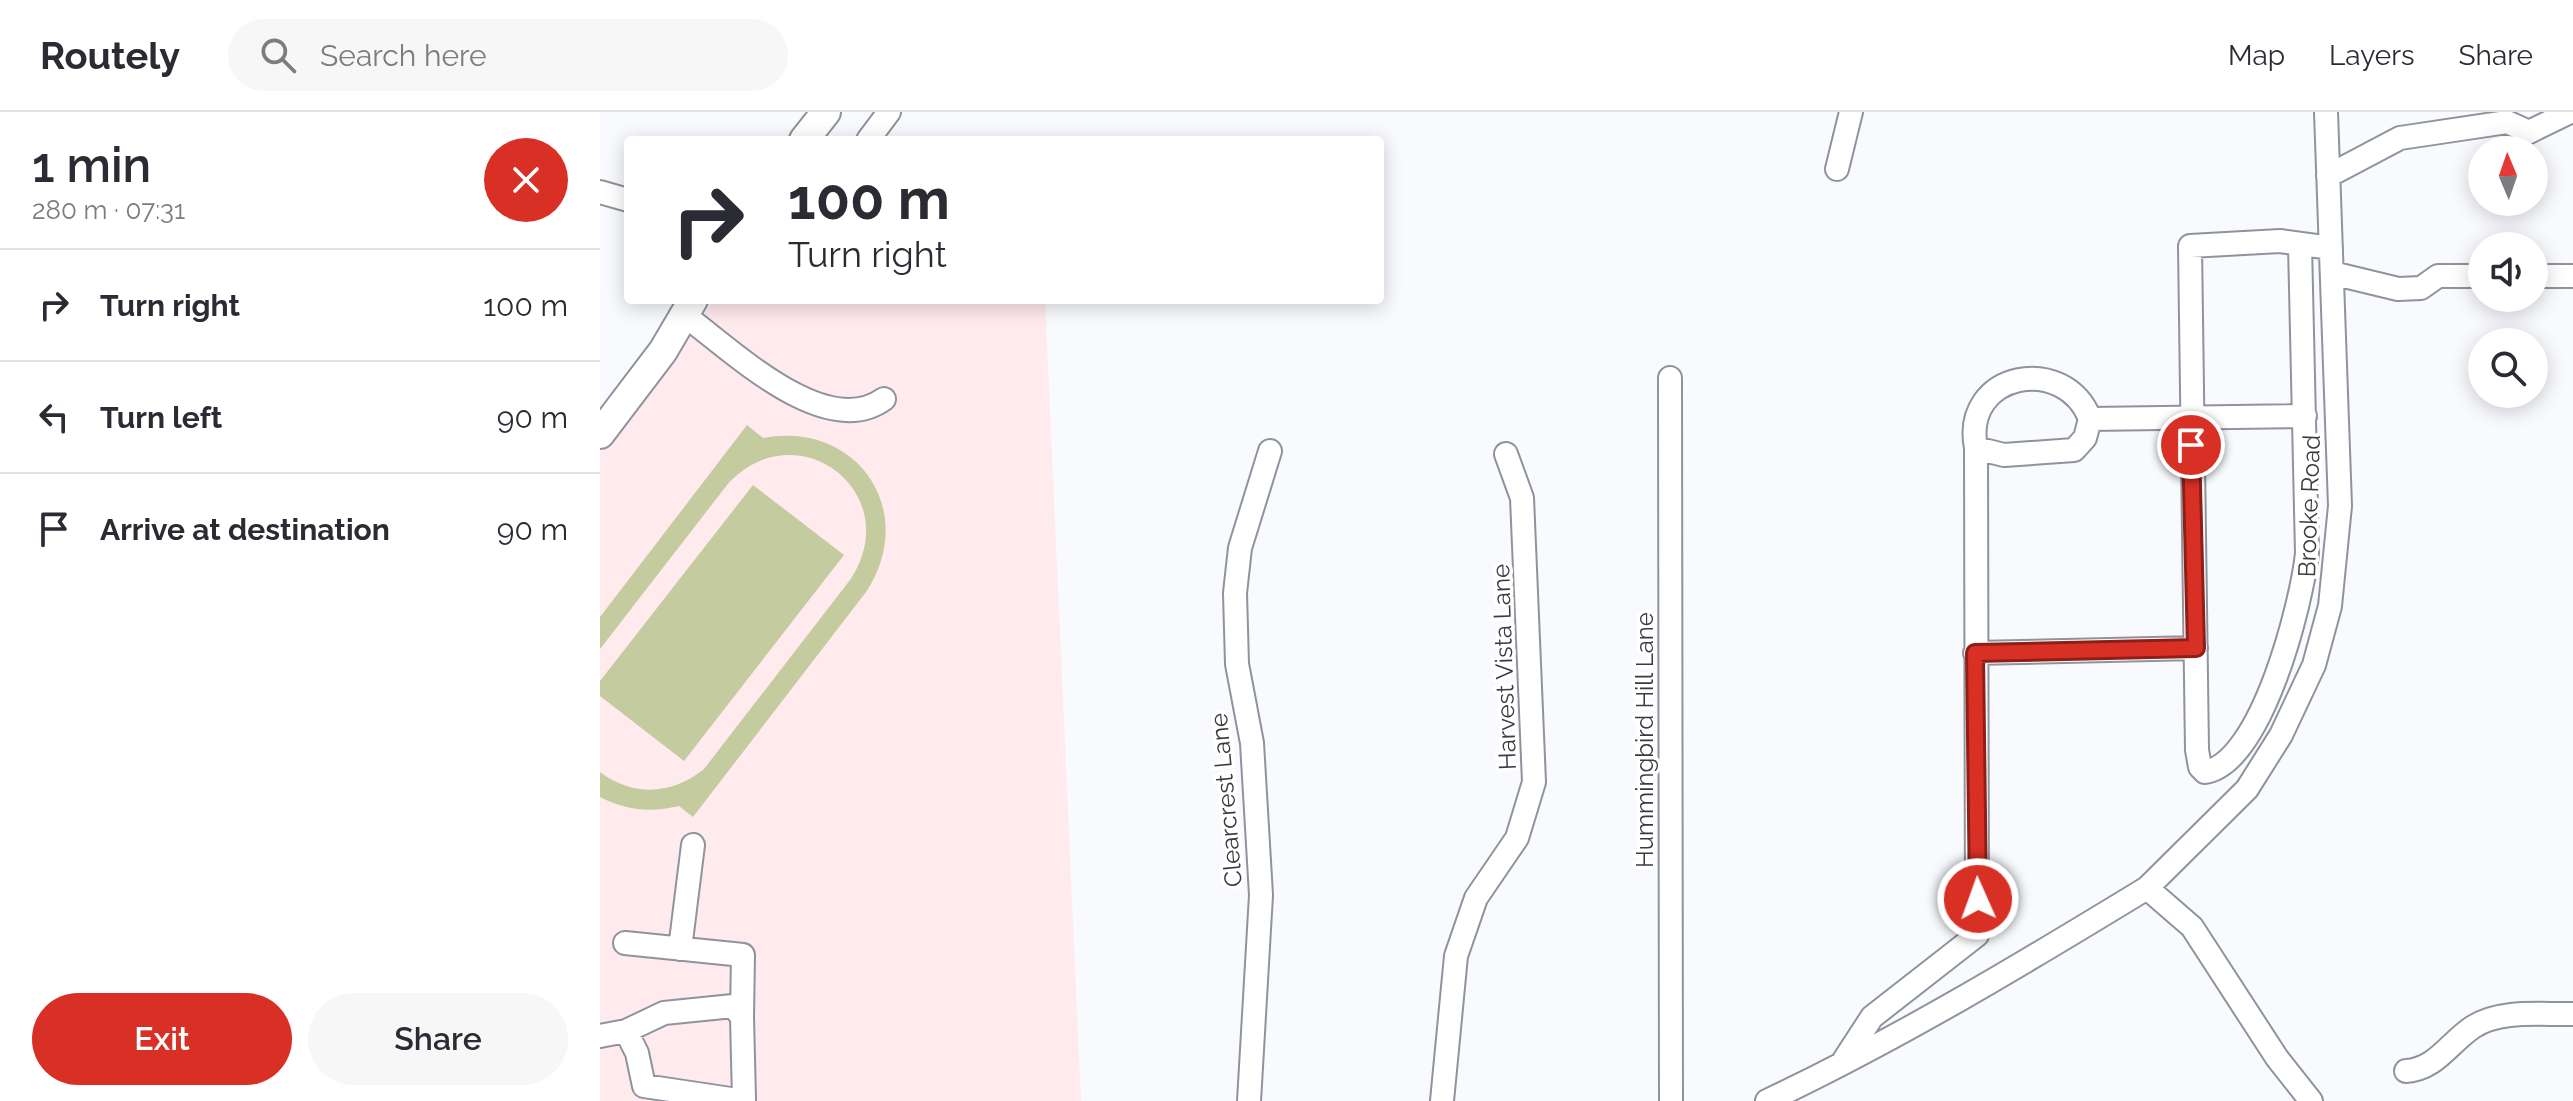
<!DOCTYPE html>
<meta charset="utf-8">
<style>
body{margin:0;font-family:Raleway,sans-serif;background:#f7f7f7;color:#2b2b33;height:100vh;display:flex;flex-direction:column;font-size:30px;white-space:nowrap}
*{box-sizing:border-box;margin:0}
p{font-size:26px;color:#7c7c81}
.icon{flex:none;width:44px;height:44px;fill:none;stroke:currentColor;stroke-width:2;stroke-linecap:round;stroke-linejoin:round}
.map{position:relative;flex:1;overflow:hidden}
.sheet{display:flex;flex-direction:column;background:#fff;width:600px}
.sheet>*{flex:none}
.guide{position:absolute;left:24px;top:24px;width:760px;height:168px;border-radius:8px;box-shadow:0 4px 20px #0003;background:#fff;color:#2b2b33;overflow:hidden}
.needle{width:52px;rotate:358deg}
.buttons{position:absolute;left:1868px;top:24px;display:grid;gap:16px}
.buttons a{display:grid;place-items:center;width:80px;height:80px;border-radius:50%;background:#fff;box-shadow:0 4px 20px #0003;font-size:40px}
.pin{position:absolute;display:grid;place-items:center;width:68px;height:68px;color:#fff;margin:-34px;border:4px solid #fff;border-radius:50%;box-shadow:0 2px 8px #0007}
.me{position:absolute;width:88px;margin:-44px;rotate:358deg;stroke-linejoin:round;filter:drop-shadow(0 0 6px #0008)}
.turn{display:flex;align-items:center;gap:28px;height:168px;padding:0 32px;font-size:36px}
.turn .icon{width:104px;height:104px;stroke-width:2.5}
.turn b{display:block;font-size:56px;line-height:68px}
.round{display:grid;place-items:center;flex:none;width:84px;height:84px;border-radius:42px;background:#f7f7f7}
.head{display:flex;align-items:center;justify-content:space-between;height:136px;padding:0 32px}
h1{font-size:48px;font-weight:600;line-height:60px}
.cta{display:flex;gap:16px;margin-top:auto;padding:16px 32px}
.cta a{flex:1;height:92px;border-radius:48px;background:#d93025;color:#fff;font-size:32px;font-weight:600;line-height:92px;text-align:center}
.cta a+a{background:#f7f7f7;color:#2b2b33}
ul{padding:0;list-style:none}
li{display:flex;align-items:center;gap:24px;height:112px;padding:0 32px;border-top:2px solid #e1e1e2}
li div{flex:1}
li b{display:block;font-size:30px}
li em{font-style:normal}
header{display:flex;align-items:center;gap:48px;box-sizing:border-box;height:112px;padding:0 40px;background:#fff;border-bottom:2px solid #e1e1e2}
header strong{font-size:38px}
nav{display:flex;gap:44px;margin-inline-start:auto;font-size:28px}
.search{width:560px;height:72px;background:#f7f7f7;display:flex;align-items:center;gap:20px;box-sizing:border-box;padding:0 28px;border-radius:44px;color:#7c7c81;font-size:30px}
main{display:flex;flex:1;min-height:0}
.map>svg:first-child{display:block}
.education{fill:#ffeaee}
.green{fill:#c4cb9f}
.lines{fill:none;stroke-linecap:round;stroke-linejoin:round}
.minor-casing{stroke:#8e939d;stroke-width:26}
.major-casing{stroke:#8e939d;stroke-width:32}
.minor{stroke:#fff;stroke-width:22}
.major{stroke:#fff;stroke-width:28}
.route-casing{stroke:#8d1f18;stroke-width:20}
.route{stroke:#d93025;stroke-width:14}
.labels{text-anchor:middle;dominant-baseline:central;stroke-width:7;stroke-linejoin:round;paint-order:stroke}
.street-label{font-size:24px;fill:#393b3f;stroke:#fff}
</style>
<header>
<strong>Routely</strong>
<div class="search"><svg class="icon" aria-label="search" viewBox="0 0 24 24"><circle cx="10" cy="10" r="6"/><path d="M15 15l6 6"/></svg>Search here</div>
<nav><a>Map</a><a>Layers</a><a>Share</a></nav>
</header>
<main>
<section class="sheet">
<div class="head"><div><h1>1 min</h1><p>280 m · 07:31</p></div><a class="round" style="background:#d93025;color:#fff"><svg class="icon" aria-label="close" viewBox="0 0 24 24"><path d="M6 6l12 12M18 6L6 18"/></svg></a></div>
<ul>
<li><svg class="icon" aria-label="right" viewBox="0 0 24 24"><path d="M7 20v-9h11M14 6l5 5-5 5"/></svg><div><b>Turn right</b></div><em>100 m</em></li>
<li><svg class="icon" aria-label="left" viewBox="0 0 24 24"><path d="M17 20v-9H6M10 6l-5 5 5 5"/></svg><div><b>Turn left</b></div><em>90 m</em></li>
<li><svg class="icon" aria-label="arrive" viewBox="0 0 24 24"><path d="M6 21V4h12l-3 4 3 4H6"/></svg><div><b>Arrive at destination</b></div><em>90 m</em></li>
</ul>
<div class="cta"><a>Exit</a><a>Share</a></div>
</section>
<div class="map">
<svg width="1973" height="989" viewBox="0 0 1973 989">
<rect width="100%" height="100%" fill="#f8fafe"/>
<path class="education" d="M115,188h330l36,801h-481v-652z"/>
<path class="green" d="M147,313l16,13c95,-18 156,74 103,154l-173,225 -14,-11c-28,7 -54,4 -79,-9v-25c33,25 72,23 104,-3l146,-189c58,-87 -54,-172 -123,-95l-127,164v-32z
M153,373l91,70 -160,206 -84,-65v-15z"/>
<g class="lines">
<defs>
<path id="minor" d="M268,28l21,-28
M1237,57l14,-57
M1728,64l72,-38 107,-16 22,10 41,-20
M0,80l28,8
M1700,133l7,308c-5,49 -45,210 -102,219l-5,-5 -3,-17 -7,-504 90,-5 51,7
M1732,161l66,16 23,-1 17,-12h44
M1934,164h39
M84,203c47,34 141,127 200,84
M1070,266l1,723
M1490,307l-5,19 -11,12 -70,5 -28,-7c-15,-76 89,-95 114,-29l215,-3
M1375,541l221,-5
M1547,776l100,-99 34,-54 33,-70 16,-59 10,-100 -14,-394
M25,831l118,12 -1,62
M80,837l13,-104
M26,919l38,-18 69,-7 9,11 2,82
M0,924l26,-5 11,22 7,33 100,15
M1244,948l28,-43 105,-82 -1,-487
M1806,959c30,-2 43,-28 67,-44 27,-18 69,-12 100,-13
M649,989l12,-206 -9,-152 -15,-79 -2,-71 5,-45 30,-97
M842,989l14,-145 20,-58 41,-60 17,-56 -12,-284 -16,-44
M1167,989c131,-62 257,-138 380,-213l45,39 85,131 34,43"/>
<path id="major" d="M204,28l22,-28
M0,322l63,-83 30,-51"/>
</defs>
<use href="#minor" class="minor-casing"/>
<use href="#major" class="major-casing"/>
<use href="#minor" class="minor"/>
<use href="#major" class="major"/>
</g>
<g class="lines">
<defs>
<path id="route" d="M1378,787l-3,-246 221,-5 -5,-203"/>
</defs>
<use href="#route" class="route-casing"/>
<use href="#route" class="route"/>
</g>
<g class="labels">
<g class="street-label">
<text transform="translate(1709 394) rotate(-88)">Brooke Road</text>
<text transform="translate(904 555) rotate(-92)">Harvest Vista Lane</text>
<text transform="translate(1044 628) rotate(-90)">Hummingbird Hill Lane</text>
<text transform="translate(626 688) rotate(-95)">Clearcrest Lane</text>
</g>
</g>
</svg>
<div class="buttons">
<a><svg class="needle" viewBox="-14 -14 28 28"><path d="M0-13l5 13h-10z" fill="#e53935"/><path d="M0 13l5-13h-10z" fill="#7c7c81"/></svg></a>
<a><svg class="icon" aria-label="sound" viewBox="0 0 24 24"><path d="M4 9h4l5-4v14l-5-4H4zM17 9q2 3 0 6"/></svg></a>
<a><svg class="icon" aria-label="search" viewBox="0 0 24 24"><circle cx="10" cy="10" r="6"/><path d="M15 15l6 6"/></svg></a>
</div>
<div class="pin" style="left:1591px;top:333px;background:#d93025"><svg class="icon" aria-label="arrive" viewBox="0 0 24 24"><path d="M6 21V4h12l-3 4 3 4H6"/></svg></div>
<svg class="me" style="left:1378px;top:787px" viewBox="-20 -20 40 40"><circle r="17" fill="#d93025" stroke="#fff" stroke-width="3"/><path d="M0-11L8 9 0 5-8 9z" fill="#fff"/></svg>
<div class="guide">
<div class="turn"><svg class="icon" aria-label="right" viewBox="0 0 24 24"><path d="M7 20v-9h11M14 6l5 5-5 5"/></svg><div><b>100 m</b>Turn right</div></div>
</div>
</div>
</main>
